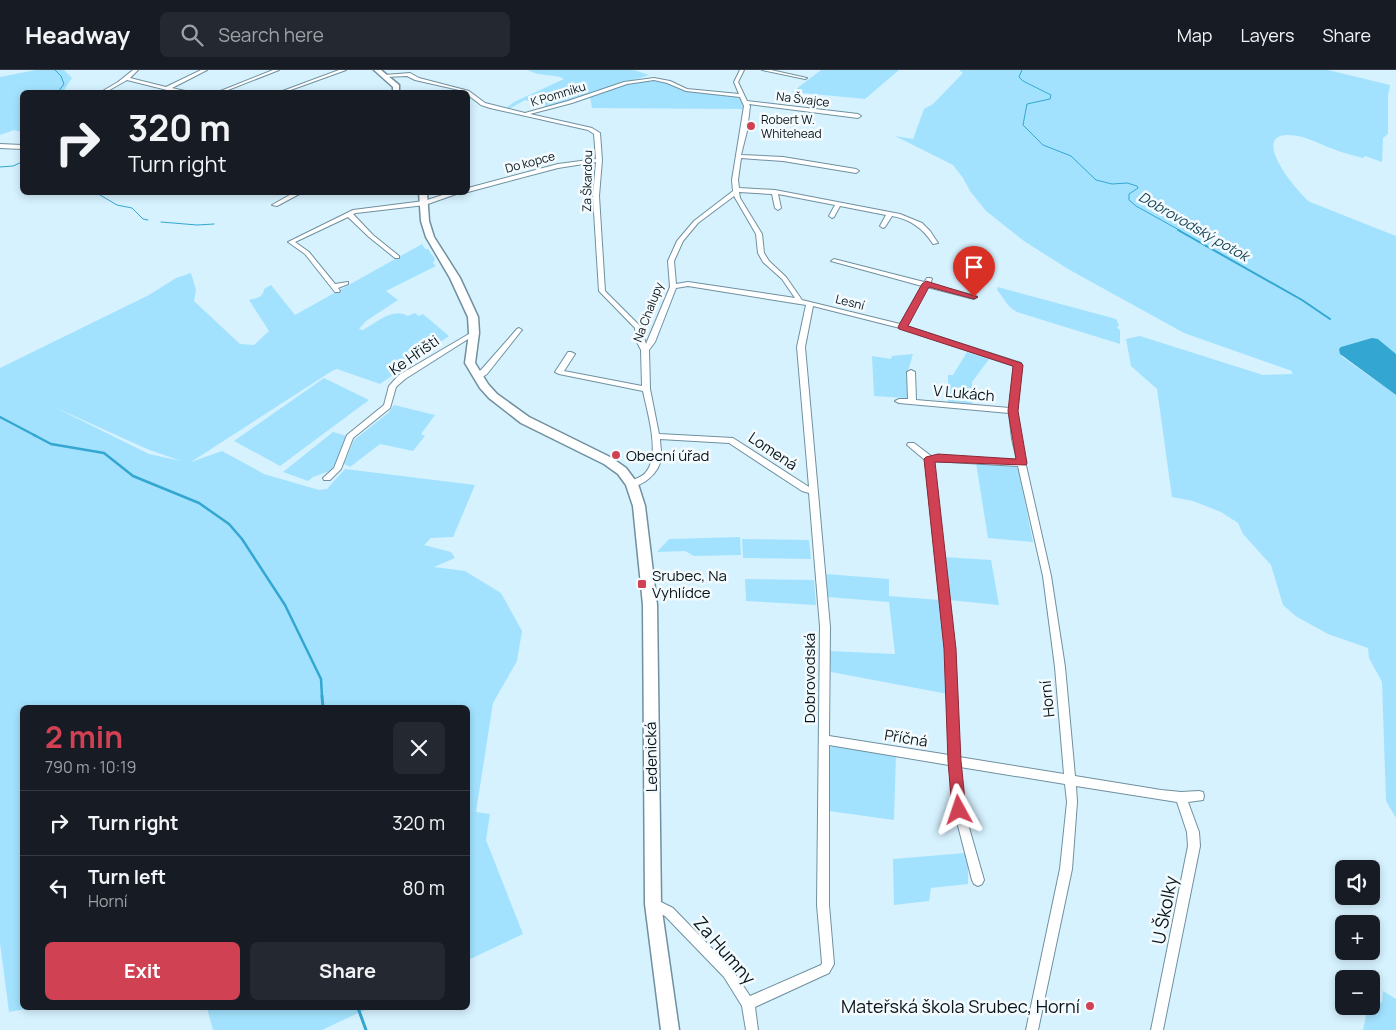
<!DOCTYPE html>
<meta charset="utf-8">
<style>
body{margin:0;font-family:Manrope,sans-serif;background:#242831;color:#f1f3f6;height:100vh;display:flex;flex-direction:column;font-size:19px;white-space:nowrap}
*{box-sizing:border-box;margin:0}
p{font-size:16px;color:#9ea1a6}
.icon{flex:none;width:28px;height:28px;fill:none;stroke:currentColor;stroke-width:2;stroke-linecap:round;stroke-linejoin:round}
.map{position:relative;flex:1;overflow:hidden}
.side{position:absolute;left:20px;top:635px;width:450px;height:305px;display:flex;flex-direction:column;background:#171b24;border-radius:8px;box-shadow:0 2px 8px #0003}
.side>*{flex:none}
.hud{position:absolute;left:20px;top:20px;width:450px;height:105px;border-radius:8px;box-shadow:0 2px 8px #0003;background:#171b24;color:#f1f3f6;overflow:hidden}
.fabs{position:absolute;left:1335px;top:790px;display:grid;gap:10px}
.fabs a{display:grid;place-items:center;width:45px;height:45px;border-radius:8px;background:#171b24;box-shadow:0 2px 8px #0003;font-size:25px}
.pin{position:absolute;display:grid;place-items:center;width:42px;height:42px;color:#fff;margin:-51px -21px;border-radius:50% 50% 50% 0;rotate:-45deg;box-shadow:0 0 5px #0007}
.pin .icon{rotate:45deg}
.me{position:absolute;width:55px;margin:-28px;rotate:355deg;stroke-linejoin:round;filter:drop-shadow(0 0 4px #0008)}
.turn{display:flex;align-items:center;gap:18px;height:105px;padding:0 25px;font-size:22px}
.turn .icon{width:65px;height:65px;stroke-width:2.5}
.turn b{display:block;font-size:35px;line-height:42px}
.round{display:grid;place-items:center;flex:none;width:52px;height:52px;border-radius:8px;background:#242831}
.summary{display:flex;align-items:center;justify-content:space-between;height:85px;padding:0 25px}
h1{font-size:30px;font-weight:700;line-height:38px;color:#d14154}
.button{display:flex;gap:10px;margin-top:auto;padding:10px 25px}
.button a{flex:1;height:58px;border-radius:8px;background:#d14154;color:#fff;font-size:20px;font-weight:700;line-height:58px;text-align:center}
.button a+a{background:#242831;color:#f1f3f6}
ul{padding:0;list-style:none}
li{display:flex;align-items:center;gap:15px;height:65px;padding:0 25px;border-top:1px solid #363941}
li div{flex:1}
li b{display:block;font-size:19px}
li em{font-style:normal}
header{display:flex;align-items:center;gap:30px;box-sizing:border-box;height:70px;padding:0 25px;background:#171b24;border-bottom:1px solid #363941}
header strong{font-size:24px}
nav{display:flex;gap:28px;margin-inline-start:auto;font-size:18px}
.search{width:350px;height:45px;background:#242831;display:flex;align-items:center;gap:12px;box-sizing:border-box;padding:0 18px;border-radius:8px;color:#9ea1a6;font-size:19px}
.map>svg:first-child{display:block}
.green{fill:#a3e2fe;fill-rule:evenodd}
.water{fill:#33a7d1}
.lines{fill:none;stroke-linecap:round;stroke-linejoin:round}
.stream-far3{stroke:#33a7d1;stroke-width:1}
.stream-far2{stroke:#33a7d1;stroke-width:2}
.stream-far1{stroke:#33a7d1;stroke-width:2.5}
.stream{stroke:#33a7d1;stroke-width:3}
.minor-casing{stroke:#70909f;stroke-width:2}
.secondary-casing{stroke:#70909f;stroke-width:3}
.minor{fill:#fff;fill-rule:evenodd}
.secondary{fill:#fff;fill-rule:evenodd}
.route{fill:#d14154;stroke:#882a37}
.poi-dot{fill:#d14154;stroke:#f4fbfe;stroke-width:2}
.labels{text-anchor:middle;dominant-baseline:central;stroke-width:5;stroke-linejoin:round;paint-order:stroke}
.far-street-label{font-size:12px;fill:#08141a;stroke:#f4fbfe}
.far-poi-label{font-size:12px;fill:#08141a;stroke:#f4fbfe;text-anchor:start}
.far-water-label{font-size:14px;font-style:italic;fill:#0d3e50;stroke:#f4fbfe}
.street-label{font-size:15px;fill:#08141a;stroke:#f4fbfe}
.poi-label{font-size:15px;fill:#08141a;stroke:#f4fbfe;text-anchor:start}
.near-street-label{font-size:18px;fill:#08141a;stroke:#f4fbfe}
.near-poi-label{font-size:18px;fill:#08141a;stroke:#f4fbfe;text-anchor:end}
</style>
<header>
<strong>Headway</strong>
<div class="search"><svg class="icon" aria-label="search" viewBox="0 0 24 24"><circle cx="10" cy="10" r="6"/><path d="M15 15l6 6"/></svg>Search here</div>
<nav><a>Map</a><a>Layers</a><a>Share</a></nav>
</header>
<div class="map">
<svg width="1396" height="960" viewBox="0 0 1396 960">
<rect width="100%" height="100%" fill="#d6f2ff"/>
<path class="green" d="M36,0h28l8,8 -9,14h-41v40l-8,-2 -14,5v-58z
M528,0h106l15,5 -101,32 -23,-7 -16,9h-4l9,-7 50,-23c-6,-5 -25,-2 -36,-9z
M821,0h78l-34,29 -73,-7z
M959,0h369l62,15 -2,11v38l-5,4 -1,24 -17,-6 -2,2c-10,-3 -20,-5 -30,-9 -14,-5 -29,-14 -44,-14 -41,-1 10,59 21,67l86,34v118l-18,-15 -37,17 55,39v423l-10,-17 -4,-119 -13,-24 -1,-10 -40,-14 -31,-17 -14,-12 -12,-40 -28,-31 -5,-11 -17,-11 -28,-11 -21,-4 -15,-108 -26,-23 -5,-27 14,-3 123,39 29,-1v-3l-108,-38 -116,-64 -44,-28 -38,-30 -16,-20 -7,-13 -10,-13 -58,-29 18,3 11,-30 9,-5 30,-31z
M653,11l14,2 24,9 47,5 3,2 2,10 -151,-1 -2,-11c19,-9 41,-15 63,-16z
M422,174l3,5h3l7,10 -2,4 3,3 -50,25 12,9 -32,21 -7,8 4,1c13,-7 30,-23 45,-14l7,-3 4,3 4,-2 26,22 -69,48 -43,-15 -5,2 -141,91 31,-11 42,23 55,16 8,-1 18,-20 130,16 -22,52 -22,1 -7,7 27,7 4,6 -21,9 31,4 36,22 21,38 -5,30 -24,42 -17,109 14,2 -4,26 37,94 -55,26v-252h-446v300h9l-22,4 -9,-69v-575l149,-73 27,-17 15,-5 5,17 -2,11 46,43 14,1 15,-14 -20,-31c8,-2 14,-2 15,-11l7,-4 24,30zM52,336l95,43 34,12 -32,-7z
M998,217l118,32 3,6 -2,3 3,2v14l-103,-32c-10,-5 -13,-14 -20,-22z
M967,282l22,7 -17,23v22l-24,-2v-27h5z
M913,284l-5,17 -1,27 -33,-2 -2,-40 19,3 1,-3z
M324,308l45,22 -89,66 -46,-25z
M394,335l41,10 -14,19 4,2 -12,15 -33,-7 -30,23 -6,-3 10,-24 34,-27z
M333,362l14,4 -15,34 -19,7 -5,4 -25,-9z
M976,393l35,2 7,3 15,74 -45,-4z
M740,467l1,18 -47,1 -9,-5 -28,1 12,-13z
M742,469l67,1 2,19 -68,-1z
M944,487l47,3 8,45 -50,-5z
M826,504l63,5v17l50,4 9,94 -117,-22 -2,-21 66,3 -6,-52 -61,-5z
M745,509l69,1 2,25 -70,-4z
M835,674l61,10 -2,66 -65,-9 1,-62 1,-3z
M965,783l3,4v27l-37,4 -2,13 -35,4 -1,-46z
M1383,921l13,8v31h-33l5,-24h3v-8l11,5z
M207,938h162l-47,22h-109z"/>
<path class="water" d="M1372,268l6,1 18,15v41l-56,-41 -1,-5 2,-2z"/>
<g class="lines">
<path class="stream-far3" d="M55,0l6,6 3,8 -6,8
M1022,0l-3,7 4,4 28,14 -1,4 -23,5 -4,21 20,20 28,11 25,24 16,4 15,-1 10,3 1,2 -9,6v6l7,6 45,25
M0,97l13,-1 9,-4
M96,122l1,2
M100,125l17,10 15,3 11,11 5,1
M161,152l36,3 17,-1"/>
<path class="stream-far2" d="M1178,160l124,70 28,19
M0,347l36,19"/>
<path class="stream-far1" d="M34,365l17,9 53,9 29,23 66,27 30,21 13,15 43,66 36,74 1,18"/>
<path class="stream" d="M322,626l1,12
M358,938l8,22"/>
<defs>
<path id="minor" d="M133,0h5l-8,8 36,9 35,-17h6l-35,18 13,3v1l-18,-2 -40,-10 -21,12h-5l17,-10z
M273,0h6l-56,22h-5z
M339,0h7l-61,22h-5z
M740,0h4l-6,12 9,19 111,13 3,2 -3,2 -109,-14 1,2 -3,25 -6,24 42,2 73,12 3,2 -3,2 -73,-12 -42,-3 -3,22 1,8 36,2 125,24 22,9 8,8 8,12 -5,1c-10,-16 -23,-25 -41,-28l-7,11 -2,1 -3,-2 6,-11 -46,-9 -6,11 -2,1 -3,-2 6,-11 -57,-11 3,14 -3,2 -3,-2 -3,-14 -33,-2 1,6 22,36 2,19 5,8 17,16 16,23 98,24 22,-38 -91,-25 3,-2 90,23 3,-4h4l1,1 -2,5 46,12 1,1 -3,2 -47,-12 -21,39 115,37 1,2 -5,46 3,28 31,137 14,91 10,109 86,14 20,2 18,-1 4,1 1,4 -1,4 -15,2 11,30 1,14 -37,184h-12l37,-184 -1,-14 -10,-30 -101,-16 1,16 -5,67 -34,161h-12l34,-161 7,-67 -2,-18 -105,-17 4,43 20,70 -2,4 -4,2 -4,-2 -2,-4 -18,-70 -5,-45 -120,-20v160l5,59 -5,9 -74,34 3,23h-12l-4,-24 -18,-29 -59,-61 -16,-8 -2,-4 2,-4 4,-2 20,10 59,61 18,27 71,-31 1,-2 -5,-58 3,-278 -11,-134 -7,-2 -73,-48 -69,-4c0,6 2,14 1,20 -2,13 -18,29 -32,27l-1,-2 1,-2c5,-3 14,-5 17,-10 15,-17 1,-61 -3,-81l-84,-17 -4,-2 13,-20h3l4,2 -11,17 78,15 -1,-36 -5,-10 -1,-12 -36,-37 -6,-95 3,-34 -38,6 -90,24v-4l90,-24 38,-5 -2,-25 -6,-4 -98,-22 -9,-3 -13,-10v-3l-53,-12 -8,-4 -22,1 -2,-1 2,-1 25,-2 9,5 50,13 16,12 40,10 43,-12 56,-19 30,-4 16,3 17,8 52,5 -5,-12zM654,10l13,3 19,8 54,6 4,9 -12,74 1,11 -39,30 -17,20 -9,20 2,26 -24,57 -6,-18 -35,-35 -6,-95 3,-36 -2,-27 -8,-5 -62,-14 42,-11 55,-19zM734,126l22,38 2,19 5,9 19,17 13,19 -107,-16 -12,2 -2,-23 9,-20 15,-18zM688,216l118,19 -9,42 12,140 -76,-49 -74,-4 -9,-45 -1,-39 6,-8 21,-54zM813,236l87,22 114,38 -4,42 -94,-8 -1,-28 -4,-2 -4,2 1,27h-9l-4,2 4,2 110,10 3,26 5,21 -86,-4 -17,-13h-6l-1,2 18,15 20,189 4,106 -120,-19 1,-109 -25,-280zM933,391l85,5 25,110 12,91 9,107 -105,-17 -4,-108z
M762,0h9l36,8 -2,1z
M0,74l22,1v4l-22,-1z
M295,122h8l-26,14 -5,-1z
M452,122h10l-37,13 -69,8 -3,1 20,21 26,21v2h-4l-26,-21 -21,-20 -53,25 14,10 26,32 13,-2v2l-10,4 2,3 -1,1h-4l-30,-38 -17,-12 65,-32 71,-9z
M519,258l3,2 -1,1 -34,43 -6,4h-6v-4l6,-4 36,-41z
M474,261l2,1v2l-71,45 -9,8 -6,21 -37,30 -12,31 -11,11h-6l-1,-2 11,-10 13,-33 37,-30 5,-19 10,-11z"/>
<path id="secondary" d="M374,0h7l18,15v7h-6v-5z
M419,122h8l2,29 5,16 26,41 18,39 1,16 -4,30 13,21 9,10 32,23 83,41 14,10 12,16 7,22 12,99 4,299 18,126h-18l-16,-126 -2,-299 -10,-99 -7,-21 -8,-11 -14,-10 -83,-41 -32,-25 -9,-10 -15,-25 4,-30 -1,-16 -18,-39 -24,-41 -5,-16z"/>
</defs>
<use href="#minor" class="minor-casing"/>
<use href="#secondary" class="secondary-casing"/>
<use href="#minor" class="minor"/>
<use href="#secondary" class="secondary"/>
</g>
<path class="route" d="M926,211l52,16 -4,2 -45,-12 -21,39 113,37 2,2 -5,46 9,52 -1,2 -91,-3 21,187 5,112 5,49 -2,5 -5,2 -5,-2 -2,-5 -4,-49 -4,-112 -20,-190 2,-2 12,-3 78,5 -8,-48 5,-45 -114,-37 -1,-2 24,-43z"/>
<g class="poi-dot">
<circle cx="751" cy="56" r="5"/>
<circle cx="616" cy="385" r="5"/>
<rect x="637" y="509" width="10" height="10" rx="2.5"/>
<circle cx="1090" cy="936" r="5"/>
</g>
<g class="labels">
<g class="far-street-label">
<text transform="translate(558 24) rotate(-17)">K Pomníku</text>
<text transform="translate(803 29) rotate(7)">Na Švajce</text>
<text transform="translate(530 92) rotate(-15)">Do kopce</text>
<text transform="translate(587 111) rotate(-89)">Za Škardou</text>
<text transform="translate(850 232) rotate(14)">Lesní</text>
<text transform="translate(648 242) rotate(-69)">Na Chalupy</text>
</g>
<g class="far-poi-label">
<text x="761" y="49">Robert W.<tspan x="761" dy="14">Whitehead</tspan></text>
</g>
<g class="far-water-label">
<text transform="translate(1194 156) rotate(30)">Dobrovodský potok</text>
</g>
<g class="street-label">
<text transform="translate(414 285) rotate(-35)">Ke Hřišti</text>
<text transform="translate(964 323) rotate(5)">V Lukách</text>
<text transform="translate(773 381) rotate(34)">Lomená</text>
<text transform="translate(809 608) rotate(-90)">Dobrovodská</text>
<text transform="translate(1047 629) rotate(-96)">Horní</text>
<text transform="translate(906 668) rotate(9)">Příčná</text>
<text transform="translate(651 687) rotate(-91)">Ledenická</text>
</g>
<g class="poi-label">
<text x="626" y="385">Obecní úřad</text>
<text x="652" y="505">Srubec, Na<tspan x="652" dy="17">Vyhlídce</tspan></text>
</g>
<g class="near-street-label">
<text transform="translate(1164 840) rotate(-79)">U Školky</text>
<text transform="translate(725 880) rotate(49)">Za Humny</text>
</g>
<g class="near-poi-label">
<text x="1080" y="936">Mateřská škola Srubec, Horní</text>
</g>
</g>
</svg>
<div class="fabs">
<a><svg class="icon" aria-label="sound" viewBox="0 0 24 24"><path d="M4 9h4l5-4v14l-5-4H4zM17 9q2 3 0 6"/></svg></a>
<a>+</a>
<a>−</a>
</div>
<div class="pin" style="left:974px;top:227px;background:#d93025"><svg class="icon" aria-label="arrive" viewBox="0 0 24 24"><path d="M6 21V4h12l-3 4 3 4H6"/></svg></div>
<svg class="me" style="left:959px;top:740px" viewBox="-20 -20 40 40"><path d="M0-17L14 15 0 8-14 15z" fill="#d14154" stroke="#fff" stroke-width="4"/></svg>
<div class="hud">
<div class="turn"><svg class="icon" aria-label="right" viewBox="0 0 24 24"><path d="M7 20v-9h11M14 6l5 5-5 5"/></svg><div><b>320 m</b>Turn right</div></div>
</div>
<section class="side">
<div class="summary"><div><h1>2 min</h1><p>790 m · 10:19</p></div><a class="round"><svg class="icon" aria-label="close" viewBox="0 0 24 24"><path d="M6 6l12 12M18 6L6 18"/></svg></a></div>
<ul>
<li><svg class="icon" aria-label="right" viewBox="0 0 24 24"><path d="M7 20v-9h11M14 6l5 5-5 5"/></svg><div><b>Turn right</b></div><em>320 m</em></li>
<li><svg class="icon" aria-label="left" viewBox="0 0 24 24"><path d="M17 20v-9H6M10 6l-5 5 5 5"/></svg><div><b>Turn left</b><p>Horní</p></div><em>80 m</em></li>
</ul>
<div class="button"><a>Exit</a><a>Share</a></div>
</section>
</div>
